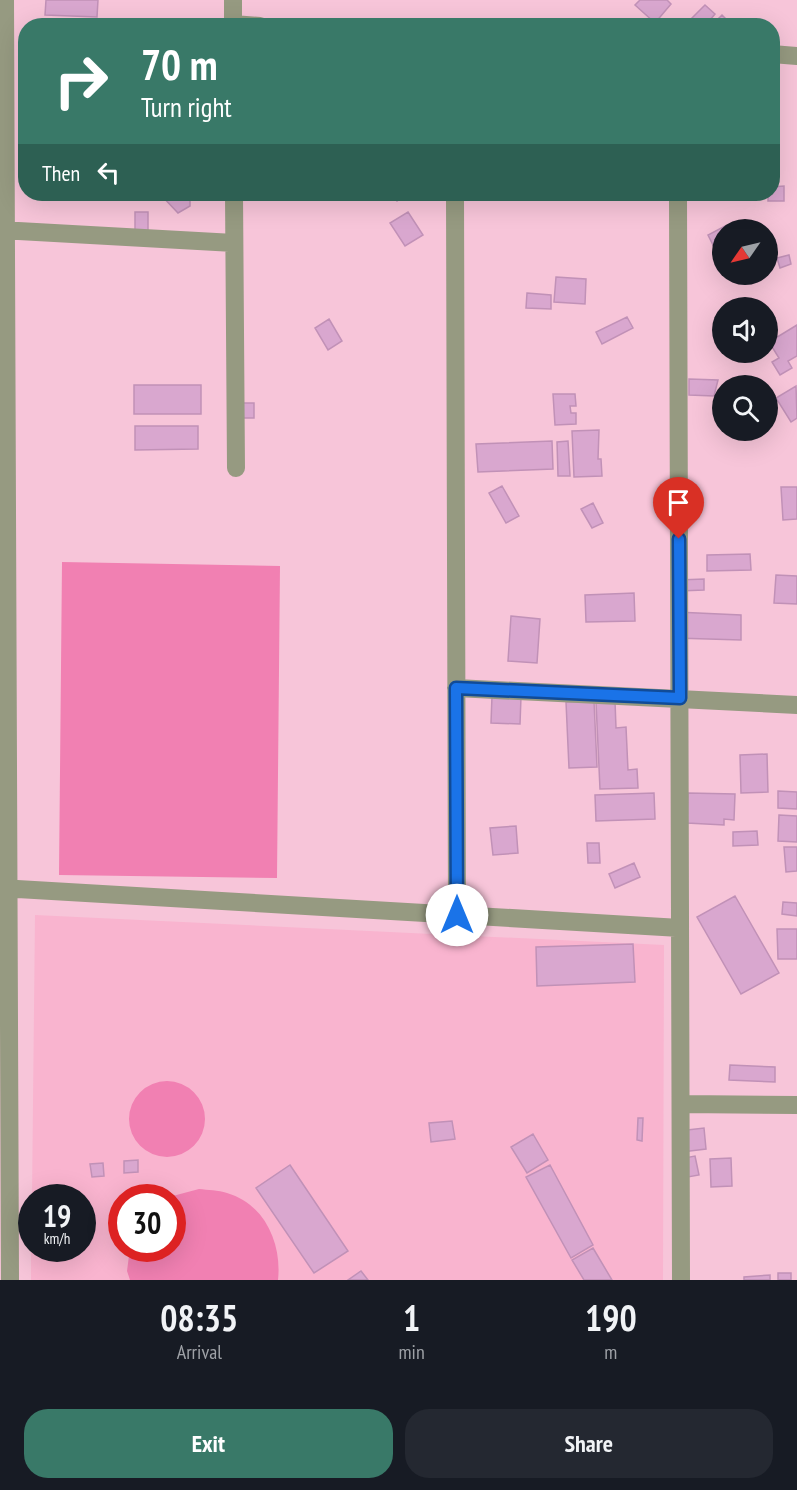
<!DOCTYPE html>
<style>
body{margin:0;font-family:"PT Sans Narrow",sans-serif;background:#242831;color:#f1f3f6;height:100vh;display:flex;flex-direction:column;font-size:22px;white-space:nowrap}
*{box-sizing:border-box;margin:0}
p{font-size:20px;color:#9ea1a6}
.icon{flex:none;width:33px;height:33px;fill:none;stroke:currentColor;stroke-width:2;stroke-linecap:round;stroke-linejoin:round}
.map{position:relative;height:1280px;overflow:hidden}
.details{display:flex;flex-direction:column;background:#171b24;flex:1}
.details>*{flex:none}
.guide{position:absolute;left:18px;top:18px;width:762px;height:183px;border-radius:24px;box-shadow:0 6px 24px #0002;background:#397968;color:#fff;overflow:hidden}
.needle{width:39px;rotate:236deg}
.buttons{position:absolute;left:712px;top:219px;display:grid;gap:12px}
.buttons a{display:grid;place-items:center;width:66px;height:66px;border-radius:50%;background:#171b24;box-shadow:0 6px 24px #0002;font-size:30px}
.speed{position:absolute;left:18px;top:1184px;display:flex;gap:12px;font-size:30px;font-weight:700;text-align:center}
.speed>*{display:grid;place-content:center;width:78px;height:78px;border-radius:50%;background:#171b24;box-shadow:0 6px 24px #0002;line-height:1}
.speed small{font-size:15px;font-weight:400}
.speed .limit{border:9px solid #d22;background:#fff;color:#111}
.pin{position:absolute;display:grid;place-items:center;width:51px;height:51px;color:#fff;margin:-62px -26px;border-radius:50% 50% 50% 0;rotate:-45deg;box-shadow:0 0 6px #0007}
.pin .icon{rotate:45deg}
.me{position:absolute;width:66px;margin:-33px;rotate:0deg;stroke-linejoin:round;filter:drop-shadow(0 0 4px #0008)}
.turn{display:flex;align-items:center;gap:21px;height:126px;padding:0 24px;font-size:27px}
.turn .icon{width:78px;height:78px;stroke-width:2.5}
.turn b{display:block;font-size:42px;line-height:51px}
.then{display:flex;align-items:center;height:57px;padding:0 24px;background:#0003;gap:12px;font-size:22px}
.eta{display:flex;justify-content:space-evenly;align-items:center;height:102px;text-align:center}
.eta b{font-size:36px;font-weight:600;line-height:42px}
.primary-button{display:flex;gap:12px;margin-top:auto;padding:12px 24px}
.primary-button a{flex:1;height:69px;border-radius:24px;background:#397968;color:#fff;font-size:24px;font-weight:600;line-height:69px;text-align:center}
.primary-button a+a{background:#242831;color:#f1f3f6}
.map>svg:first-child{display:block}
.built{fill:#f9b4cf;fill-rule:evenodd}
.green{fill:#f180b2}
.building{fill:#d9a7cf;stroke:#c191b7;stroke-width:1.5}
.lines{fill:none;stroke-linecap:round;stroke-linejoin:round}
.minor{stroke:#969a81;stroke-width:18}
.route-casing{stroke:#114b97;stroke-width:15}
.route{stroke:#1a73e8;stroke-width:10}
</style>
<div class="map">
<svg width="797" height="1280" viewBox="0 0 797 1280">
<rect width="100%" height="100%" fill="#f7c5d9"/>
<path class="built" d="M35,915l629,30 -1,335h-632v-42l1,10h50v-51h-50zM122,1197h50v51h-50z"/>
<path class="green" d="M62,562l218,4 -3,312 -218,-3z
M129 1119a38 38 0 1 1 76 0a38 38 0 1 1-76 0Z
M199,1189c9,1 19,1 28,4 38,11 55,51 51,87h-148l-3,-9 3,-23h42v-51h-3z"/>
<path class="building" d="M46,0h52l-1,17 -52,-2z
M640,0h27l4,4 -16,19 -20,-18z
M705,5l10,9 -10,12h-13l-4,-4z
M722,15l10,10 -21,1z
M784,186v15h-16v-7h4v-7z
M160,194h30v12l-12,7z
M392,194h15l-10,7z
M558,194h22v3l-22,-1z
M135,212h13v19h-13z
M408,212l15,23 -18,11 -15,-23z
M725,226l-2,26 -5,3 -10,-20z
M789,255l2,9 -11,4 -3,-10z
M556,277l30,2 -1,25 -31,-2z
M527,293l24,2v14l-25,-1z
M627,317l6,11 -31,16 -6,-12z
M329,319l13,22 -14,9 -13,-22z
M797,325v31l-9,5 4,7 -12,7 -8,-13 7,-4 -10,-16z
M689,379l29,1 -4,16 -25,-1z
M134,385h67v29h-67z
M796,386l1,32 -6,4 -15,-24z
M553,394h22l1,12h-6l1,7h5v11l-21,1z
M242,403h12v15h-12z
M135,426h63v23l-63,1z
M599,430l-1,29h3l1,17 -28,1 -2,-46z
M552,441l1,28 -75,3 -2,-28z
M568,441l2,35h-12l-1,-34z
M502,486l17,30 -13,7 -17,-30z
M781,487h16v32l-14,1z
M593,503l10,20 -11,5 -11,-19z
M750,554l1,16 -44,1v-16z
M776,575l21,1v28l-23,-1z
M704,579v11l-25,1v-11z
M634,593l1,28 -49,1 -1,-27z
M676,612l65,3v25l-66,-2z
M511,616l29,3 -3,44 -29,-2z
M492,696l29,1 -1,27 -29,-1z
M594,701l3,66 -28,1 -3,-66z
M615,701l1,27 10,-1 2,43 9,-1 1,19 -38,1 -4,-87z
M767,754l1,38 -27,1 -1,-38z
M778,791l19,1v17l-19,-1z
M654,793l1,26 -59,2 -1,-26z
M688,793l47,1 -1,26 -10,-1v6l-37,-2z
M779,815l18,1v26l-19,-1z
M516,826l2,27 -25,2 -3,-27z
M757,831l1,14 -25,1v-14z
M587,843h12l1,20h-12z
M784,847h13v24l-11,1z
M634,863l6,14 -25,11 -6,-14z
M735,896l44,77 -38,21 -44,-77z
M783,902l14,1v13l-15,-2z
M777,929h20v30h-19z
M633,944l2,38 -98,4 -1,-39z
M730,1065l45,2v15l-46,-2z
M638,1118h5l-1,23 -5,-1z
M452,1121l3,18 -24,3 -2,-19z
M704,1128l2,21 -24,3 -3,-21z
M533,1134l15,26 -21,13 -16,-26z
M695,1156l4,19 -11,2 -4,-19z
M731,1158l1,28 -21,1 -1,-28z
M138,1160v12l-14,1v-12z
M103,1163l1,13 -12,1 -2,-13z
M290,1165l58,86 -34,22 -58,-85z
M550,1165l43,80 -22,13 -45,-81z
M593,1248l19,32h-28l-12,-20z
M361,1271l7,9h-20z
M778,1273h13v7h-13z
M770,1275v5h-26v-3z"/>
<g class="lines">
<path class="minor" d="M5,0l5,1280
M233,0v26
M233,24l27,2
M772,54l25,2
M234,194l2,274
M455,194l2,721
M678,194l3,1086
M0,230l234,13
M456,688l341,17
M0,888l680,40
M681,1104l116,1"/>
</g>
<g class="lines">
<defs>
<path id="route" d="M457,915l-1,-227 224,10 -1,-159"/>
</defs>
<use href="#route" class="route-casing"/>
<use href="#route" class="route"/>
</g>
</svg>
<div class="buttons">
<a><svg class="needle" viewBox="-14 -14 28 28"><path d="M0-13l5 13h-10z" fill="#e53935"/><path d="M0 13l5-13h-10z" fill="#9ea1a6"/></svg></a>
<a><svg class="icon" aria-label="sound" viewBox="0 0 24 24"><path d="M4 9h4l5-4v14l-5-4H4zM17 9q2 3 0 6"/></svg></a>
<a><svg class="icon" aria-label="search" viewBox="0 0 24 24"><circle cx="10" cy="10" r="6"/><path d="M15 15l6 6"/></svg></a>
</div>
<div class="speed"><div>19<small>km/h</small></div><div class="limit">30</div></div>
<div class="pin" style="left:679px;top:539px;background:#d93025"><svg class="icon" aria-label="arrive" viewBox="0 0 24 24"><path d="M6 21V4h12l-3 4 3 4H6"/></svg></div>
<svg class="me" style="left:457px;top:915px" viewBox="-20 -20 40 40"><circle r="19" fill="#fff"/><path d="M0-13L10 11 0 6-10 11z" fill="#1a73e8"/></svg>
<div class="guide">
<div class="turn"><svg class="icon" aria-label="right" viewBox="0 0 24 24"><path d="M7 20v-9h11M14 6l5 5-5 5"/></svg><div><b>70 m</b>Turn right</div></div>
<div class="then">Then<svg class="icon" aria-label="left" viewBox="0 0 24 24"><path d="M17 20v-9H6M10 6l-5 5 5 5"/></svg></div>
</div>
</div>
<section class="details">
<div class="eta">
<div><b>08:35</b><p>Arrival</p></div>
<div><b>1</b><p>min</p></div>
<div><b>190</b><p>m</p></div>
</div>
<div class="primary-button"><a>Exit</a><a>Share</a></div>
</section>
